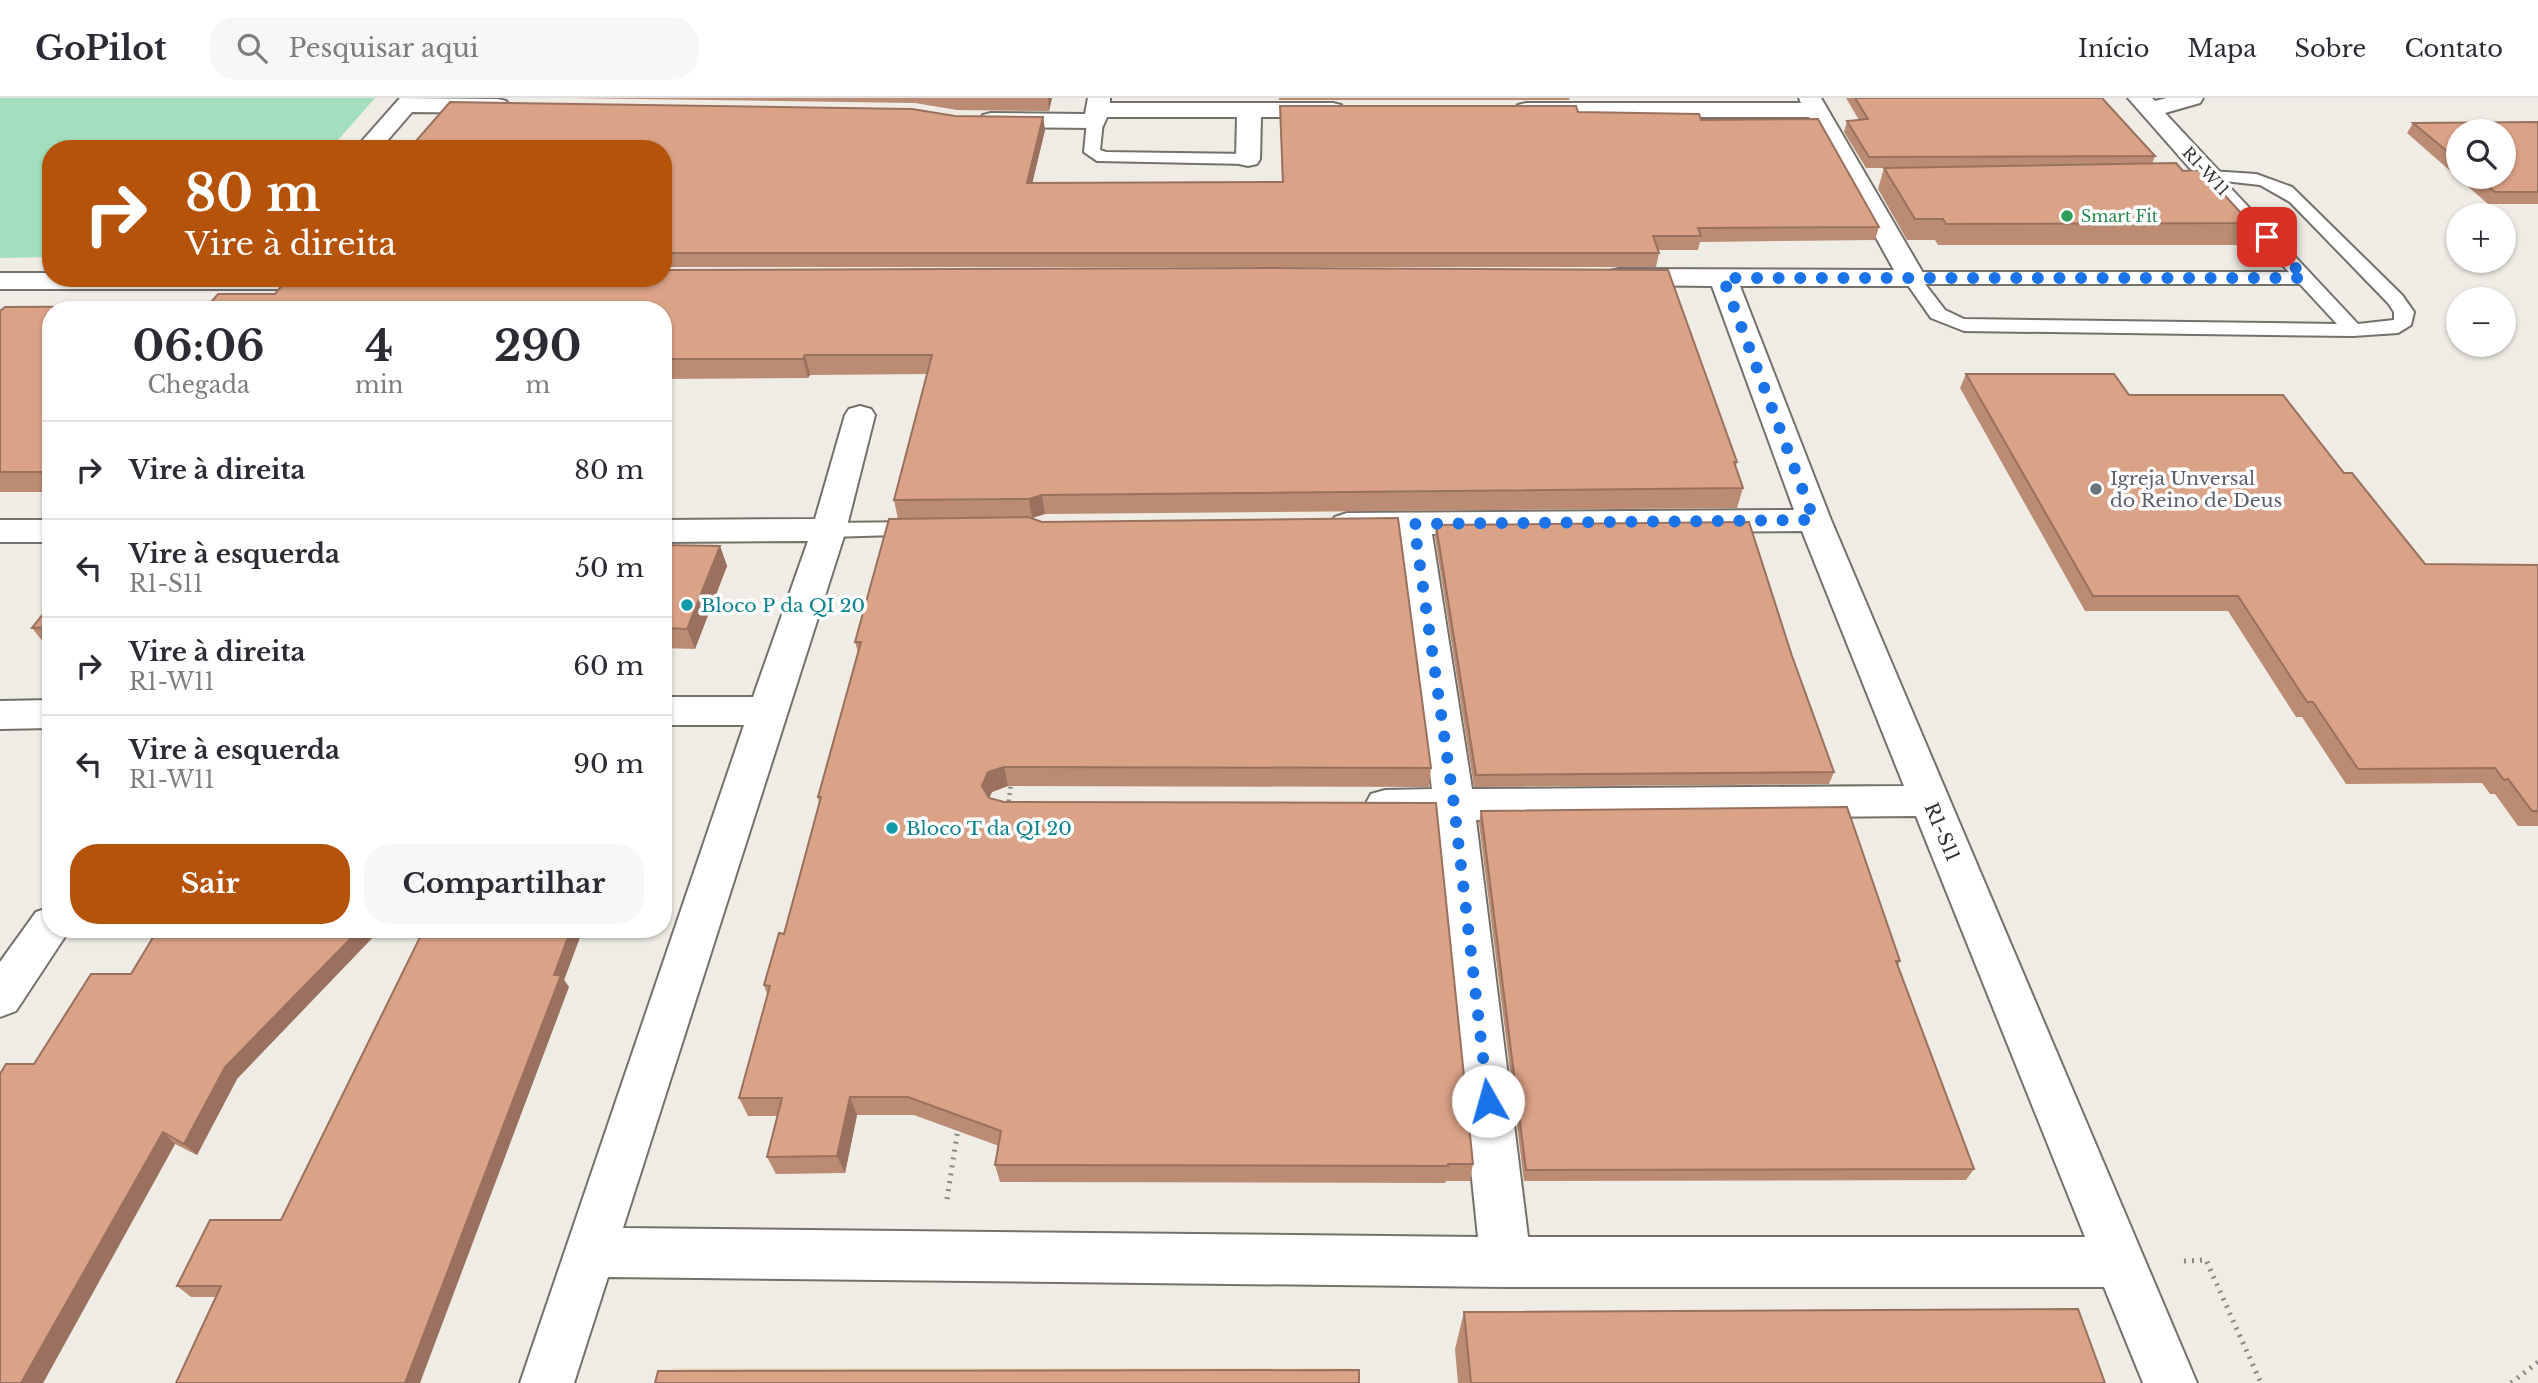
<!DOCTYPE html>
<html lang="pt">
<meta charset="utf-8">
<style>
body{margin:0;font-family:"Libre Baskerville",serif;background:#f7f7f7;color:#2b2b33;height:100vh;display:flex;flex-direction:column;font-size:26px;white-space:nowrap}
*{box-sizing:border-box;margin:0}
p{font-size:23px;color:#7c7c81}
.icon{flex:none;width:38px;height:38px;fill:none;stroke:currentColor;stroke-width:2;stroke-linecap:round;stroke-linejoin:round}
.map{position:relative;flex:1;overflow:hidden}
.panel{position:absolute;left:42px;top:203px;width:630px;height:637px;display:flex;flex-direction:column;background:#fff;border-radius:28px;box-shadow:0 2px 5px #0004}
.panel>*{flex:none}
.top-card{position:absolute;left:42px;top:42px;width:630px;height:147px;border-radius:28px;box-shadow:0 2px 5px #0004;background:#b45309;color:#fff;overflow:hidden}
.fabs{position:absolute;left:2446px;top:21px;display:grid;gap:14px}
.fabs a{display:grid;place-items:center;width:70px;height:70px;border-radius:50%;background:#fff;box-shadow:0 2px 5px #0004;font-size:35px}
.pin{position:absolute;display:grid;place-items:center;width:60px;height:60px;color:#fff;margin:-30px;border-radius:14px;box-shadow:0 4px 10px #0006}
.me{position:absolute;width:77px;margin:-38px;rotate:353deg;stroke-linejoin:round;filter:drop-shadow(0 0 5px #0008)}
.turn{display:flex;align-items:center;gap:24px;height:147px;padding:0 28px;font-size:32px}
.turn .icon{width:91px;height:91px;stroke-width:2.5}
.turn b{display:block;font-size:49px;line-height:60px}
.eta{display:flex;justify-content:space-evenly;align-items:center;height:119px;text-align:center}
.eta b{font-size:42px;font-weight:800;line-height:49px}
.button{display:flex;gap:14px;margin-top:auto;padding:14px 28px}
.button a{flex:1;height:80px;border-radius:28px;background:#b45309;color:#fff;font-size:28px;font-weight:800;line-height:80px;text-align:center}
.button a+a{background:#f7f7f7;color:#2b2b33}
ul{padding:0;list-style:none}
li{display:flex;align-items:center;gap:21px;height:98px;padding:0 28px;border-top:2px solid #e1e1e2}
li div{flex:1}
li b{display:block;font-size:26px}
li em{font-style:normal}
header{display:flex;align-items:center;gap:42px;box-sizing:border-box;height:98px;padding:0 35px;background:#fff;border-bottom:2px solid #e1e1e2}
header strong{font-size:33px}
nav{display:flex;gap:38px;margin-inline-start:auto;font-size:24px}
.search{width:490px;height:63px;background:#f7f7f7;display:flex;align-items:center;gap:18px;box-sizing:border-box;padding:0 24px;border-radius:28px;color:#7c7c81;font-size:26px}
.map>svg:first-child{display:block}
.education{fill:#ede1cc}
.green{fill:#a3dfbe}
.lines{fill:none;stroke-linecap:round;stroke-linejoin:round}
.service-casing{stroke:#73716a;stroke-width:4}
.minor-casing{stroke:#73716a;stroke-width:4}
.path-far1{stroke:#8b8984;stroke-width:4.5;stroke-dasharray:2 4.5;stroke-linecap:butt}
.path{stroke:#8b8984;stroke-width:5;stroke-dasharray:2 6;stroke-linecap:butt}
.service{fill:#fff;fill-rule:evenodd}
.minor{fill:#fff;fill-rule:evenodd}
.wall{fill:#bb8b73;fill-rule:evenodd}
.shaded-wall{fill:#99715e}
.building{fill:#daa286;stroke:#99715e;stroke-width:2}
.route{stroke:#1a73e8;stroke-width:12;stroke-dasharray:0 21.6}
.leisure-dot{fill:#2e9e5b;stroke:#fff;stroke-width:2.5}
.worship-dot{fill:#6b7280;stroke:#fff;stroke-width:2.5}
.culture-dot{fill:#0f9aa8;stroke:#fff;stroke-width:2.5}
.labels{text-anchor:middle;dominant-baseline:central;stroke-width:7;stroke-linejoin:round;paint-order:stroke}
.far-street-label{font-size:16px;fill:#32312e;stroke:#fff}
.far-leisure-label{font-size:16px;fill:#27864d;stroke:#fff;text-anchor:start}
.worship-label{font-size:19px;fill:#5b616d;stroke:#fff;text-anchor:start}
.culture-label{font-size:19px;fill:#0d838f;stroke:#fff;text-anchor:start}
.street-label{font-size:19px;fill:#32312e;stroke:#fff}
</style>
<header>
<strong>GoPilot</strong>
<div class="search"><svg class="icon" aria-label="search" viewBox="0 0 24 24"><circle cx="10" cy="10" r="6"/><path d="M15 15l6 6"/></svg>Pesquisar aqui</div>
<nav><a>Início</a><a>Mapa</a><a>Sobre</a><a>Contato</a></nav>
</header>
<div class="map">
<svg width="2538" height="1285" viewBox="0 0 2538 1285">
<rect width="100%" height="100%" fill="#eeece4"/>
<path class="education" d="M673,1270h679v15h-683z"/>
<path class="green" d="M0,0h375l-45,51h-279v108l-51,1z"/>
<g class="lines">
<defs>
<path id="service" d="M1095,18l8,5 -3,29 6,2 142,2 8,5 -8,5 -151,-3 -13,-9 3,-31z
M2210,73l46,3 36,13 110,108 12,17 -3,13 -13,8 -45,3 -389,-5 -33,-13 -28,-40 9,-6h377l-85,-92 -2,-4 2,-4zM2224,83l36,4 30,17 98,101 6,9v8l-36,4zM1925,186h375l37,40 -373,-5 -19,-9z
M921,424l8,2 3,5 -3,5 -100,3 -8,-2 -3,-5 3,-5 8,-2z"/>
<path id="minor" d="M400,0l98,1 8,2 4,5 -4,5 -8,2 -86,-1 -32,37h-25z
M1088,0h22v5h223l8,2 4,5 -4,5 -8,2h-72l-1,42 -3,5 -9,2 -9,-2 -3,-5 1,-42h-130l-4,9 -8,2 -104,-1 -8,-2 -4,-5 4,-5 8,-2 94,1z
M1799,0h22l105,180 -4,6 -10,2h-172l91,234 366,863h-54l-39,-96h-598l-898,-10 -34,106h-54l224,-658h-81v-28h90l55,-156 -145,1v-22l152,-1 30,-104 4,-6 11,-3 11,3 4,6 -29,115 -223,698 855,9 -43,-417h-50l-14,-4 -6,-11 6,-11 14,-4 47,-1 -33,-255 -52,1 -12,-4 -5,-7 5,-7 12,-4 447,-3 -82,-224 -93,-1 -10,-2 -4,-6 4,-6 10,-2 275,1 -85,-153h-283l-8,-2 -4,-5 4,-5 8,-2h275zM1802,433l102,255 -432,3 -40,-255zM1916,718l169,421h-557l-52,-417z
M2128,0h24l3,3 12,-3h36l-3,5 -35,10 54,58 3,5 -3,5 -9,2 -9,-2z
M0,175h51v5h298l2,3 -4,6 -10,2h-337z
M0,422h51v22h-51z
M51,602v28l-51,1v-28z
M51,809v22h19l-54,82 -16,6v-55l36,-50z"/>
</defs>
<use href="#service" class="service-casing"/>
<use href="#minor" class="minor-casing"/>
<path class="path-far1" d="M1008,710l3,-26"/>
<path class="path" d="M947,1101l11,-71
M2184,1163l22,-1 55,123
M2511,1285l27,-21"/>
<use href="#service" class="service"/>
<use href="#minor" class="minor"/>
</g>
<path class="wall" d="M569,0h483l-3,13 -92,-1 -42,-7z
M1279,0h291l-1,2h-290z
M1846,0h256l53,58 -3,8 31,7 67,52 -11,22h-301l-3,-5h-28l-29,-51 6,-21h-18l-22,-36 3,-11 12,-1z
M1280,8l298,6 123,8 178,107 -4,13 -175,2 -2,8h-40l1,3 -3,14h-993v-118l292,-33 88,1 2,13 -13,53 250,-1z
M2538,24v82h-50l-81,-71 6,-10zM2459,33l45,46h-45z
M1274,170l394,2 69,192 -1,4 7,22 -6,20 -692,6 -13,4 10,4 356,-4 33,250 -2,19 -421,-1 -16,6 -3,6 15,4 432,1 37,361 -3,17h-24l-1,2 -445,-1 -5,-17 4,-19 -85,-31h-57l-12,58 -69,1 -9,-17 11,-41h-30l-9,-18 28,-104 -3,-9 15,-52 5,1 35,-131 -1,-6 40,-145 -3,-10 34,-123h9l-4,-19 33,-126 -117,1 -2,3 -145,1v-69h-612v182h-51v-181l5,-4 203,-1 10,-12h57l13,-16h375v-8z
M1966,276l163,21 215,78 81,91 113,1v261h-20l-23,-32h-5l-8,-11 -136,1 -44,-67h-6l-68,-106h-143l-125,-223z
M1436,427l398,247 -5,12 -355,3 -39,-250z
M663,447l57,1 7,20 -32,83 -32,-1z
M51,506v44h-3l-16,-20z
M1481,713l419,150 -2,4 76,204 -8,11 -442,1 -45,-358z
M424,831h159l-19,51 5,7 -353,310h-25l-14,-11 104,-66z
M131,876l106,105 -40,76 -22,-11 -132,239h-43l34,-319z
M1464,1214l641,71h-647l-3,-34z"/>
<path class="shaded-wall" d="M1048,0h4l-3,13z
M1043,19l2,13 -16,67 -2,-14z
M805,257l5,20 -2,3 -5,-19z
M1042,397l3,19 -13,4 -3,-19z
M720,448l7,20 -32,83 -8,-20z
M1004,669l4,19 -16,6 -6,13 -4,-19 6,-14z
M360,831h21l-144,150 -40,76 -13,-11 41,-77z
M571,831h12l-19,51 5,7 -149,396h-15l149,-408z
M850,999l7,18 -12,58 -8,-17z
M163,1034l12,12 -132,239h-22z"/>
<path class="building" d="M1855,0h247l53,58 -286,1 -22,-36 21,-2z
M450,4l462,7 43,7 88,1 -16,66 256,-1 -3,-76h296l2,6 121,2 2,6 117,-1 61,108 -181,1 3,8h-48l6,17h-996v-104h-254z
M2538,24v70h-43l-18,-15h27v-46h-45v30l-46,-38z
M2176,65l7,8 19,-1 48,53 -304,1 -3,-5h-28l-31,-51z
M1274,170l394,2 69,192h-3l9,26 -701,7 -13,4 -135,1 38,-145h-127l-2,4h-140v-49h-612v162h-51v-161l5,-4 203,-1 10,-12h57l13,-16h375v-8z
M1966,276h148l15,21h154l61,78h8l73,91 113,1v246h-6l-24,-32 -4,1 -9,-12 -137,1 -45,-67h-6l-69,-106h-145z
M1028,419l14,5 356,-4 33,250 -427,-1 -16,5 -6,14 7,12 15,4 432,1 37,361h-25v2l-453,-1 6,-34 -93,-34h-58l-13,59 -70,1 15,-59h-43l31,-112 -6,-1 15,-52 5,1 37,-137h-3l43,-155h-6l34,-123z
M1749,424l43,134 42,116 -358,3 -40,-250z
M663,447l57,1 -33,83 -24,-1z
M51,506v23l-19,1z
M1847,709l53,154h-4l78,208 -448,1 -45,-359z
M158,831h202l-135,138 -41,77 -21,-12 -142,251h-21v-309l6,-10h28l57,-90h40z
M424,831h147l-17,46h7l-156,408h-229l45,-97h-44l33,-66h71z
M2078,1211l27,74h-634l-7,-71z
M1359,1272v13h-704l3,-12z"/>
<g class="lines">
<path class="route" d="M1488,1003l-34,-296 -40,-281 400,-4 -91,-242h582l-38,-41"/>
</g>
<circle class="leisure-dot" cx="2067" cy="118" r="7"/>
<circle class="worship-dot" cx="2096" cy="391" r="7"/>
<g class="culture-dot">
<circle cx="687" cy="507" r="7"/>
<circle cx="892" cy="730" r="7"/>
</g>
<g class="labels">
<g class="far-street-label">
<text transform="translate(2206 73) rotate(47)">R1-W11</text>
</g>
<g class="far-leisure-label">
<text x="2081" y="118">Smart Fit</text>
</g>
<g class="worship-label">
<text x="2110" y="380">Igreja Unversal<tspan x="2110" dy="22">do Reino de Deus</tspan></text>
</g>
<g class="culture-label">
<text x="701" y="507">Bloco P da QI 20</text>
<text x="906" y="730">Bloco T da QI 20</text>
</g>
<g class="street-label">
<text transform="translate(1942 734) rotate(67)">R1-S11</text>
</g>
</g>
</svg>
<div class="fabs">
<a><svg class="icon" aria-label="search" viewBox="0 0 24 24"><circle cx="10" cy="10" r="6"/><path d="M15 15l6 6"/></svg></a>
<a>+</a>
<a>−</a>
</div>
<div class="pin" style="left:2267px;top:139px;background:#d93025"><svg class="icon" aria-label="arrive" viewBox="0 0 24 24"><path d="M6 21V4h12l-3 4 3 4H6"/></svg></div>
<svg class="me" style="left:1488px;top:1003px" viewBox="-20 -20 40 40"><circle r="19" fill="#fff"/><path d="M0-13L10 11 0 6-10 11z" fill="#1a73e8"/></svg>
<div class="top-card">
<div class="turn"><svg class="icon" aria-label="right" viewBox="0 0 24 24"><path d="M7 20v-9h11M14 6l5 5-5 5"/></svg><div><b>80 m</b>Vire à direita</div></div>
</div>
<section class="panel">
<div class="eta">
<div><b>06:06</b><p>Chegada</p></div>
<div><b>4</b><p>min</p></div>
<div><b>290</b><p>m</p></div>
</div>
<ul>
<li><svg class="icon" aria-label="right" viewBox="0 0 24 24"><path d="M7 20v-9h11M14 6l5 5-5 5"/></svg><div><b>Vire à direita</b></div><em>80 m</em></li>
<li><svg class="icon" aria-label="left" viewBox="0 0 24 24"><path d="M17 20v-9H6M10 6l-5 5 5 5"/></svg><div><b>Vire à esquerda</b><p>R1-S11</p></div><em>50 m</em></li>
<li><svg class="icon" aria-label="right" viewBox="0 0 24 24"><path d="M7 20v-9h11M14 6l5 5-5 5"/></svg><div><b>Vire à direita</b><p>R1-W11</p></div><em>60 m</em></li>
<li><svg class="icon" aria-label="left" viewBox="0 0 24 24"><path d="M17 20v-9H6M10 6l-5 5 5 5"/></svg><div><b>Vire à esquerda</b><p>R1-W11</p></div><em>90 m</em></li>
</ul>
<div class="button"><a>Sair</a><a>Compartilhar</a></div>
</section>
</div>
